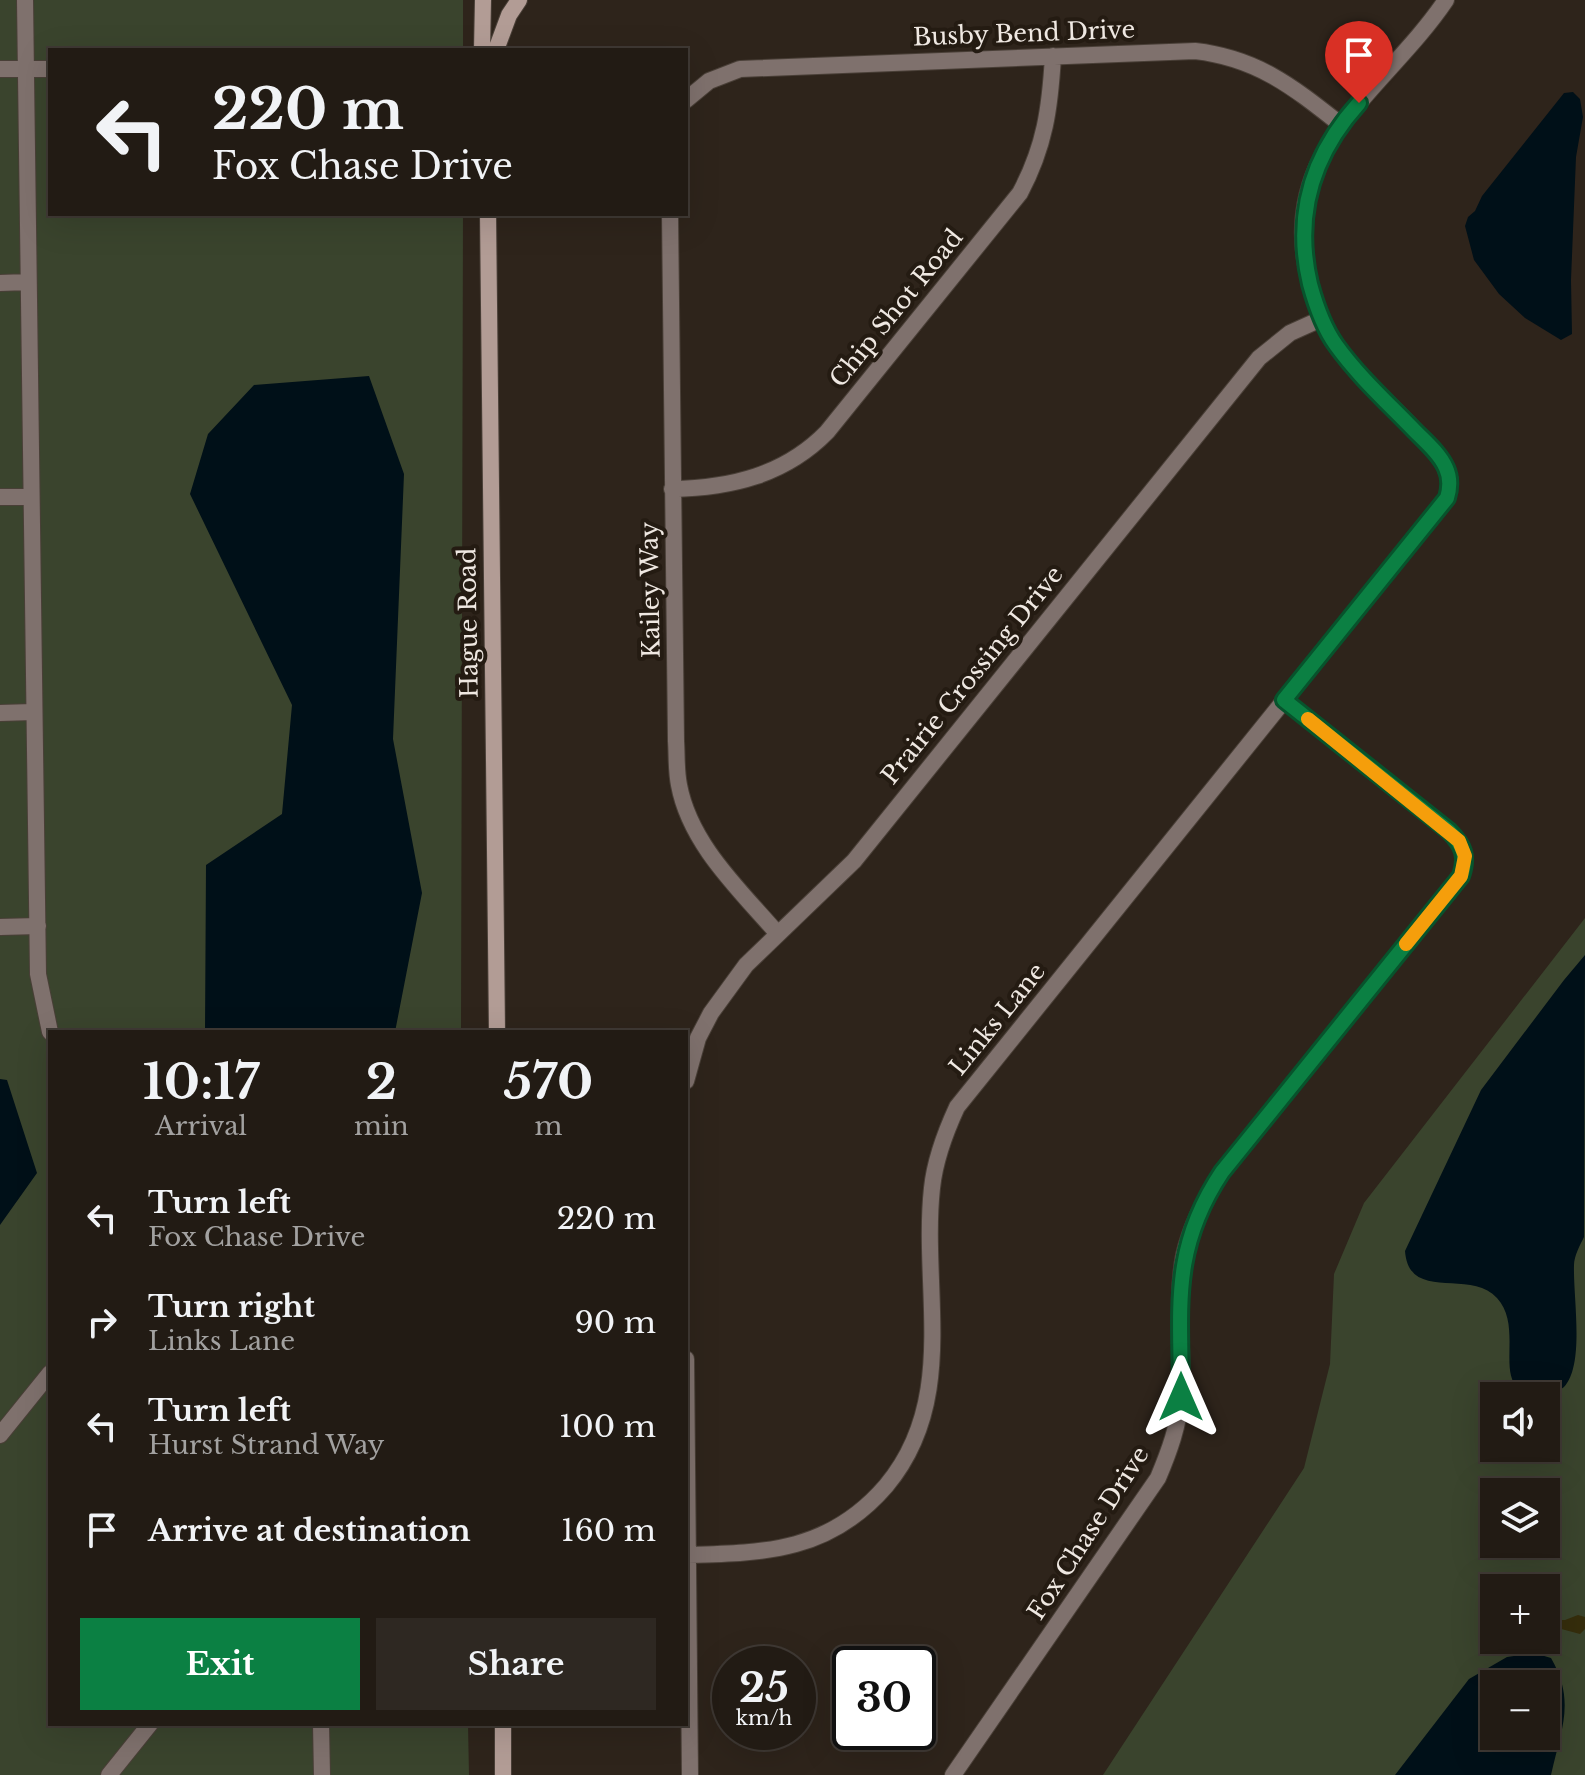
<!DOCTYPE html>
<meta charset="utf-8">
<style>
body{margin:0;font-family:"Libre Baskerville",serif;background:#2e2822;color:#f1f3f6;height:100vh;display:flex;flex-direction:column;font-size:30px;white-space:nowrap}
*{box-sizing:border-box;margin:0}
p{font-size:26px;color:#a2a1a0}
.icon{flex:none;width:44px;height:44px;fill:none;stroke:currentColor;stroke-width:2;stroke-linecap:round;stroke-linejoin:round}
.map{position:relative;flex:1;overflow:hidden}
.sheet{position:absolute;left:48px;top:1030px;width:640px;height:696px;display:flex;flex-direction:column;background:#221b14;border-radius:0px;box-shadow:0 8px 32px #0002,0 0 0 2px #3f3934}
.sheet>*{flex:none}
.banner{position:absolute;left:48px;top:48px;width:640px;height:168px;border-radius:0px;box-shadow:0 8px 32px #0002,0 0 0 2px #3f3934;background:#221b14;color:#f1f3f6;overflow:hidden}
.fabs{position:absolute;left:1480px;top:1382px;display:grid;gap:16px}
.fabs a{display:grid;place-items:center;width:80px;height:80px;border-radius:0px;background:#221b14;box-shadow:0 8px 32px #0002,0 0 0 2px #3f3934;font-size:40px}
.speed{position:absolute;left:712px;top:1646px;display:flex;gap:16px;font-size:40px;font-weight:700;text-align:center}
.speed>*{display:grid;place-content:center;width:104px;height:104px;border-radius:50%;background:#221b14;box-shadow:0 8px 32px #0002,0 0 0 2px #3f3934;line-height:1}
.speed small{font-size:20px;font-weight:400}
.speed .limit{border:4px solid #111;border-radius:12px;background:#fff;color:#111}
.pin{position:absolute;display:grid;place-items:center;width:68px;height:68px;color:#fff;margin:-82px -34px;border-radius:50% 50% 50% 0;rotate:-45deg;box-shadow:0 0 8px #0007}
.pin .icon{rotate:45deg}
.me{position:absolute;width:88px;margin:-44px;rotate:0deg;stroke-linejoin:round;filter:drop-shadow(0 0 6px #0008)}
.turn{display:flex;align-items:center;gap:28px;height:168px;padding:0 32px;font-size:36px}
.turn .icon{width:104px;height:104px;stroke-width:2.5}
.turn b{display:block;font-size:56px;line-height:68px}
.eta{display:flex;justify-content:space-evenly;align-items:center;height:136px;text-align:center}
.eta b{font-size:48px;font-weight:800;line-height:56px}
.cta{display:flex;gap:16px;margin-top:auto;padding:16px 32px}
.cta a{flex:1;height:92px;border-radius:0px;background:#0b8043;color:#fff;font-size:32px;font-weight:800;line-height:92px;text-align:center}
.cta a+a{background:#2e2822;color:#f1f3f6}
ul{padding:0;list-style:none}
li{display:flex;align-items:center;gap:24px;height:104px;padding:0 32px}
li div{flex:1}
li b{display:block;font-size:30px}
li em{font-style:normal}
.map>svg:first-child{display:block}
.green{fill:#3a442d;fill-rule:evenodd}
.sand{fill:#352d0c}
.water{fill:#001018;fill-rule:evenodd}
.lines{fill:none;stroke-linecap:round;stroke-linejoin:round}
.street-casing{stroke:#493f37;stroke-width:18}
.secondary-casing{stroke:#493f37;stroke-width:18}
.street{stroke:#7f716d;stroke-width:16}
.secondary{stroke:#b29c95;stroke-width:16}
.route-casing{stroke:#07532c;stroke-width:20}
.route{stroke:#0b8043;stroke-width:14}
.slow{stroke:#f59e0b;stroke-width:14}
.labels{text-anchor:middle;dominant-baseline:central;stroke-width:8;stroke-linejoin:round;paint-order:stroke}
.street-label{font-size:24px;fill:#efe8e2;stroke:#241b12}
</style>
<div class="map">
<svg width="1585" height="1775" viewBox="0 0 1585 1775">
<rect width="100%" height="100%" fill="#2e241b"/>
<path class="green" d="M0,0h463v50h-413v164h413l-2,818h-411v692h418l1,51h-469z
M1585,918v857h-482l201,-307 26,-104 4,-90 30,-71zM1494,1396h52v52h-52zM1494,1492h52v52h-52zM1494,1588h52v52h-52zM1494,1684h52v52h-52z"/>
<path class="sand" d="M1578,1615l7,2v12l-5,5 -26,-7 -8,4v-11h19z"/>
<path class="water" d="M1573,92l7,7 3,18 -7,40 -5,123 1,54 -11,6 -36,-22 -26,-24 -25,-34 -9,-34 3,-9 7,-6 7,-15 82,-103z
M369,376l35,98 -11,265 29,154 -27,139h-190l1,-167 76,-51 10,-109 -102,-211 18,-60 46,-49z
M1585,955l-1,282c-4,8 -10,19 -10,28 -1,34 11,99 -10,122 -6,4 -9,7 -16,8 -10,1 -21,1 -29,-6 -21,-17 3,-64 -22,-91 -27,-30 -88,5 -92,-47l76,-161 83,-110z
M0,1079l7,1 30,93 -37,52z
M1534,1653l17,5c25,43 10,72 0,117h-156l74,-96 38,-22zM1494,1684h52v52h-52z"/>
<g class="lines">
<defs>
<path id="street" d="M25,0l13,974 12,58
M0,69h50
M686,100l23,-19 31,-12 455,-18c62,7 98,36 145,73
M670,214l6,527c1,15 0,29 3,44 11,59 60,104 98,148
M0,283l28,-1
M672,489c59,-1 113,-14 155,-57l193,-239c25,-47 30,-85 33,-137
M0,497h31
M0,713l33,-1
M0,927l38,-1
M686,1081l12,-43 13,-25 35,-48 108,-104 405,-503 31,-25 31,-14
M686,1359l4,416
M0,1435l50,-62
M688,1555c79,-2 142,-4 198,-69 73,-87 35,-196 46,-298 3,-29 13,-55 25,-81l490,-609 3,-18 -7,-18c-32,-42 -76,-74 -107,-117 -16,-22 -23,-48 -29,-74 -27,-125 79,-182 139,-271
M321,1724l1,51
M109,1775l41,-51
M953,1775l205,-297c11,-26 21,-53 23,-82 3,-46 -6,-95 3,-141 7,-30 21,-57 38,-83l239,-296c7,-20 2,-31 -12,-45l-165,-131"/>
<path id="secondary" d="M482,50l1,-50
M496,50l13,-35 10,-15
M488,214l9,818
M503,1724v51"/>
</defs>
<use href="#street" class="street-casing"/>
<use href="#secondary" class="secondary-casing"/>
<use href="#street" class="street"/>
<use href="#secondary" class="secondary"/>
</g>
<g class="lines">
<defs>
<path id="route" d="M1181,1397c0,-88 -11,-147 41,-225l239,-296c7,-20 2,-31 -12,-45l-165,-131 163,-202c3,-10 4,-19 -1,-30 -6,-14 -20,-26 -31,-37 -27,-28 -56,-54 -79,-86 -13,-18 -20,-39 -26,-61 -16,-68 2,-129 49,-181"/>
</defs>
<use href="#route" class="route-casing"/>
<use href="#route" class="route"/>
<path class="slow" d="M1308,719l151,122 6,15 -4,20 -55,68"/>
</g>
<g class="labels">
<g class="street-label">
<text transform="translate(1024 33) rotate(-2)">Busby Bend Drive</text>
<text transform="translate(896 308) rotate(-51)">Chip Shot Road</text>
<text transform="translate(650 590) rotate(-91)">Kailey Way</text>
<text transform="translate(468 623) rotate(-91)">Hague Road</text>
<text transform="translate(972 675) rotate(-51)">Prairie Crossing Drive</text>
<text transform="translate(997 1019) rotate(-51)">Links Lane</text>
<text transform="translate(1088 1533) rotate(-57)">Fox Chase Drive</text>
</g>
</g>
</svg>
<div class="fabs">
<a><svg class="icon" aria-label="sound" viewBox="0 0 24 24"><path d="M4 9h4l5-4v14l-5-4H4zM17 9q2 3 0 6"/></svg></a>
<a><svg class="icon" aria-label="layers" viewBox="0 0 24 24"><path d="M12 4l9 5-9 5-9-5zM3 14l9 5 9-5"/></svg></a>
<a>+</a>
<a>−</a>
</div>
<div class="speed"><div>25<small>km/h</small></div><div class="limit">30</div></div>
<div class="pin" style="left:1359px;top:103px;background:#d93025"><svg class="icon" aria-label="arrive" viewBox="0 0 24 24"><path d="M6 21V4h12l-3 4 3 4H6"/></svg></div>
<svg class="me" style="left:1181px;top:1397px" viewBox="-20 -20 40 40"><path d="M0-17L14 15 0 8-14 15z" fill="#0b8043" stroke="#fff" stroke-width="4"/></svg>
<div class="banner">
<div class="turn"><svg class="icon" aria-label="left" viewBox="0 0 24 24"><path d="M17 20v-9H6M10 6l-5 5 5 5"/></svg><div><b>220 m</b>Fox Chase Drive</div></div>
</div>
<section class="sheet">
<div class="eta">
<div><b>10:17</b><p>Arrival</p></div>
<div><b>2</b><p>min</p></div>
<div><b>570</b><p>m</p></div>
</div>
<ul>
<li><svg class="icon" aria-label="left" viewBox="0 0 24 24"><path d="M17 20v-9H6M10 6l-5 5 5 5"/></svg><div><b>Turn left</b><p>Fox Chase Drive</p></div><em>220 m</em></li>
<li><svg class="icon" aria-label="right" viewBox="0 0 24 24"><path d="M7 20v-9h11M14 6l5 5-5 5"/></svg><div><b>Turn right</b><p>Links Lane</p></div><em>90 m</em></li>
<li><svg class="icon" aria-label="left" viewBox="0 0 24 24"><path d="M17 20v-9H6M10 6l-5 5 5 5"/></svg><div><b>Turn left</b><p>Hurst Strand Way</p></div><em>100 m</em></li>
<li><svg class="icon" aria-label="arrive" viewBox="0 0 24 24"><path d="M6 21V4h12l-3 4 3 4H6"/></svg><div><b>Arrive at destination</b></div><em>160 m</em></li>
</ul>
<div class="cta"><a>Exit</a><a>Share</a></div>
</section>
</div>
